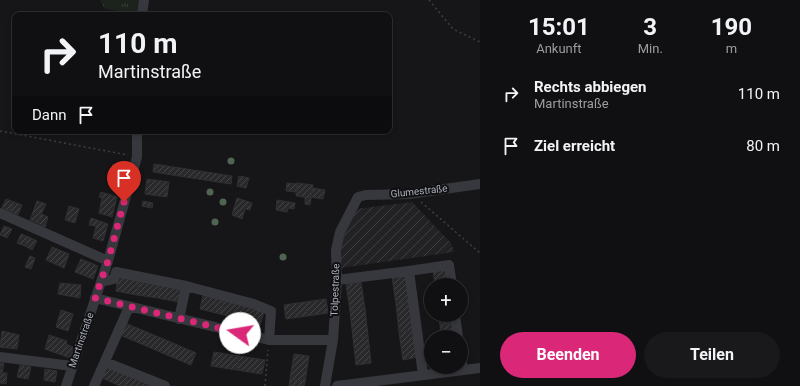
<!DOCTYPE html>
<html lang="de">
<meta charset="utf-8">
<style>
body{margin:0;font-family:Roboto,sans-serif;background:#19191b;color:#f1f3f6;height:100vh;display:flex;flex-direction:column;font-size:15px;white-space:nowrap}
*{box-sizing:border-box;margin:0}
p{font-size:13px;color:#9c9d9f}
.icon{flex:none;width:22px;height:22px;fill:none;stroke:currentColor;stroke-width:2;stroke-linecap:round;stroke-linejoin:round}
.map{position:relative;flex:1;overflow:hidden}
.side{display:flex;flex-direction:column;background:#101012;width:320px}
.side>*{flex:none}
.hud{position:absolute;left:12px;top:12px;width:380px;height:122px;border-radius:8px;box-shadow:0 2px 6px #0003,0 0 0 1px #303032;background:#101012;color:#f1f3f6;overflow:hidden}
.tools{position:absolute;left:424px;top:278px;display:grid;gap:8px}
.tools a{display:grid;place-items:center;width:44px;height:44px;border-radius:50%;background:#101012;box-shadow:0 2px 6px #0003,0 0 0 1px #303032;font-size:20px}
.pin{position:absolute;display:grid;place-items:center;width:34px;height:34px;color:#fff;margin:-41px -17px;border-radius:50% 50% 50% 0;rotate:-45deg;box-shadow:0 0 4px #0007}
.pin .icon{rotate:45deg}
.me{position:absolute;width:44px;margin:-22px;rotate:283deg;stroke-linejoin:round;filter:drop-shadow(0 0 3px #0008)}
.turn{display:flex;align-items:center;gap:14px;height:84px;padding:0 20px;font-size:18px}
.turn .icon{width:52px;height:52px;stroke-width:2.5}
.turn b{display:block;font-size:28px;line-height:34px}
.then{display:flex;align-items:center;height:38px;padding:0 20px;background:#0003;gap:8px;font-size:15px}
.eta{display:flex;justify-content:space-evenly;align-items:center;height:68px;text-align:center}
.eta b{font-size:24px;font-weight:700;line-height:28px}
.button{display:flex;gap:8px;margin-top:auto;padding:8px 20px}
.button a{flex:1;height:46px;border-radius:24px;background:#db2777;color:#fff;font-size:16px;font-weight:700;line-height:46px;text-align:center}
.button a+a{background:#19191b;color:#f1f3f6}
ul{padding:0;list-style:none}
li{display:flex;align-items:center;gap:12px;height:52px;padding:0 20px}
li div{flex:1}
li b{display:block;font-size:15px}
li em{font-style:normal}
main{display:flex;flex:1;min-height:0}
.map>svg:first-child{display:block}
.industrial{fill:url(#industrial-furrows)}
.grass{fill:url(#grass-tufts)}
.building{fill:url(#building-hatch);stroke:#303034}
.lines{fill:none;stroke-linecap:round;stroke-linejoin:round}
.path{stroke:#3d3f44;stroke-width:1.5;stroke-dasharray:2 3;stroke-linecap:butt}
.minor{stroke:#37383d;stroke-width:10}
.tree{fill:#506452}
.route{stroke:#db2777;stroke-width:7;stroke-dasharray:0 12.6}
.labels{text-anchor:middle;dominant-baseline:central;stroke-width:4;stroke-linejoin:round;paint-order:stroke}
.street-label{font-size:10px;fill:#a8adb8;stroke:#111113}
</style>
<main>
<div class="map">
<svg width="480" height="386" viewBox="0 0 480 386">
<defs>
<pattern id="industrial-furrows" width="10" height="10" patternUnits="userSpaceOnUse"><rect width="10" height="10" fill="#222225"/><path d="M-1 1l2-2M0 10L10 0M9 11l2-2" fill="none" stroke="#3f3f43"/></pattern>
<pattern id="grass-tufts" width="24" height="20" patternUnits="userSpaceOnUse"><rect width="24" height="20" fill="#1c231d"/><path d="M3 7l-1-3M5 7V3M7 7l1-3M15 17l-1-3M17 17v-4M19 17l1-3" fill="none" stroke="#3a403c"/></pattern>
<pattern id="building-hatch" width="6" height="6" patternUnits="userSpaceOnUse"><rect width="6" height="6" fill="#29292c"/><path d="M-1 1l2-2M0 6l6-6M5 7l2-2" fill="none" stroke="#454548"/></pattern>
</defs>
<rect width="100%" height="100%" fill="#161618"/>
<path class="industrial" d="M412,202l39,41 3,9 -113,16 -2,-23 16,-36z"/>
<path class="grass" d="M100,0h47l-2,15 -40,-6z"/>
<path class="building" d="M113,164l13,4 -5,17 -13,-3z
M154,164l78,12 -1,8 -78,-12z
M239,176l10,2 -3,10 -9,-2z
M147,179l22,3 -2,15 -22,-3z
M287,183l10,1 -1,8 -10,-1z
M297,183l16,2 -2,13 -15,-2z
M313,188l12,2 -2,9 -12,-2z
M101,192l16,5 -5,20 -13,-4 3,-15 -3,-1z
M305,197l6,1 -1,7 -5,-1z
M237,198l15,5 -2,7 -5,-1 -3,10 -10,-4z
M6,199l8,3 -5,9 -7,-3z
M277,200l18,3 -1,6 -6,-1 -1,4 -11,-2z
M37,201l9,3 -9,19 -7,-3z
M143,201l10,2 -1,5 -10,-2z
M14,202l8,3 -4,10 -9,-4z
M69,206l10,3 -4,14 -10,-3z
M41,214l7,3 -3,10 -8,-4z
M91,218l17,6 -5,17 -10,-3 3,-12 -7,-1z
M4,226l8,3 -5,9 -7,-3z
M21,234l8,3 -4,9 -8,-3z
M29,237l8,4 -5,9 -7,-4z
M52,247l17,7 -5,14 -18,-8z
M30,256l5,2 -4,11 -6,-2z
M81,259l17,7 -5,13 -18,-7z
M447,268l2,17h-14l-2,-15z
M407,275l4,27 -15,2 -4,-27z
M118,276l21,4 -2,15 -21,-4z
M139,280l21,4 -2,14 -21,-3z
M361,282l4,27 -15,2 -4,-27z
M60,283l21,2 -1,13 -22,-4z
M160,284l21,5 -2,13 -21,-4z
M203,295l21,5 -4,14 -20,-5z
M326,299l2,14 -21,3 -2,-14z
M224,300l20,6 -4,13 -20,-5z
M305,302l2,14 -21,3 -2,-14z
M411,302l4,28 -16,2 -3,-28z
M244,306l20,6 -4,13 -20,-6z
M365,309l3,27 -15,2 -3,-27z
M61,310l12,4 -5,17 -12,-4z
M438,315h15l1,8 -14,2z
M125,323l24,10 -5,12 -24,-10z
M454,323l2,14h-15l-1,-12z
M415,330l3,27 -15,3 -4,-28z
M2,331l17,4 -2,14 -17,-2z
M149,333l24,10 -6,12 -23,-10z
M49,335l18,6 -1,3 7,3 -3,11 -25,-9z
M368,336l3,27 -15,2 -3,-27z
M173,343l23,10 -5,12 -24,-10z
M214,352l25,4 -2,14 -26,-4z
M294,354l15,2 -4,26 -15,-3z
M239,356l26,4 -3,14 -25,-4z
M0,363h4l-2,10h5l-1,11 -6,-1z
M106,364l23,11 -5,11h-4l-20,-9z
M20,365l11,2 -3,12 -11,-2z
M45,369l12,2 -2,11 -11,-2z
M129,375l24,11h-29z
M290,379l15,3 -1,4h-15z"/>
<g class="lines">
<path class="path" d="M429,0l24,29 27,13
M0,131l128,24
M421,202l59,51
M265,386l3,-36"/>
<path class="minor" d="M142,15l2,-15
M0,213l108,48
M337,280l72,-9
M101,282l13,-3 2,-7 70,14
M95,298l174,42h64
M455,315l3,22
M179,319l7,-33 68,18 17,7 -2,29
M0,357l72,9
M461,357l2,13
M105,362l60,24
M423,375l-14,-104 40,-6 3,20
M66,386l42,-125 29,-104v-26
M94,386l35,-79
M325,386l8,-46 4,-60 -1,-30 4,-18 18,-35 8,-2 43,-1 71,-10
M337,386l143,-18"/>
</g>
<g class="tree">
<circle cx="231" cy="161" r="3.5"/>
<circle cx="210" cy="192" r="3.5"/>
<circle cx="223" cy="202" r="3.5"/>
<circle cx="215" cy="222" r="3.5"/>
<circle cx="283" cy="257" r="3.5"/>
</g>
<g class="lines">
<path class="route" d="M124,202l-16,59 -13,37 145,35"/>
</g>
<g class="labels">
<g class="street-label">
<text transform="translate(419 191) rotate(-6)">Glumestraße</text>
<text transform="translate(335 290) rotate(-88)">Tölpestraße</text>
<text transform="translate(81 340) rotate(-71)">Martinstraße</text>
</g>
</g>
</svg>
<div class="tools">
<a>+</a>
<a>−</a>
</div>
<div class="pin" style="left:124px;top:202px;background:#d93025"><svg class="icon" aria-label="arrive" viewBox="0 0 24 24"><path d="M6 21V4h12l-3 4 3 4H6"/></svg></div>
<svg class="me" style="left:240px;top:333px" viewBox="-20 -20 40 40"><circle r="19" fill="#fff"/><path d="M0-13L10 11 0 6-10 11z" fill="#db2777"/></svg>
<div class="hud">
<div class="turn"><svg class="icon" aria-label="right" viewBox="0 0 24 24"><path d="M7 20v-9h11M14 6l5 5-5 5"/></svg><div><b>110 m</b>Martinstraße</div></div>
<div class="then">Dann<svg class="icon" aria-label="arrive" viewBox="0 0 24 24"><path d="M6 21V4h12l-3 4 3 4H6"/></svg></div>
</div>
</div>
<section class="side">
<div class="eta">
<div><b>15:01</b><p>Ankunft</p></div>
<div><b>3</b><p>Min.</p></div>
<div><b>190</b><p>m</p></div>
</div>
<ul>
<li><svg class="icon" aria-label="right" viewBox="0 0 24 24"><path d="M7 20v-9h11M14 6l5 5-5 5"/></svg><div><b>Rechts abbiegen</b><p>Martinstraße</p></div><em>110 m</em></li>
<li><svg class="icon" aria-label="arrive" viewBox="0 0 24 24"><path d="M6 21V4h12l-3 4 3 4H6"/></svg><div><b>Ziel erreicht</b></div><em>80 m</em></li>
</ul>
<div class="button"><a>Beenden</a><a>Teilen</a></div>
</section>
</main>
